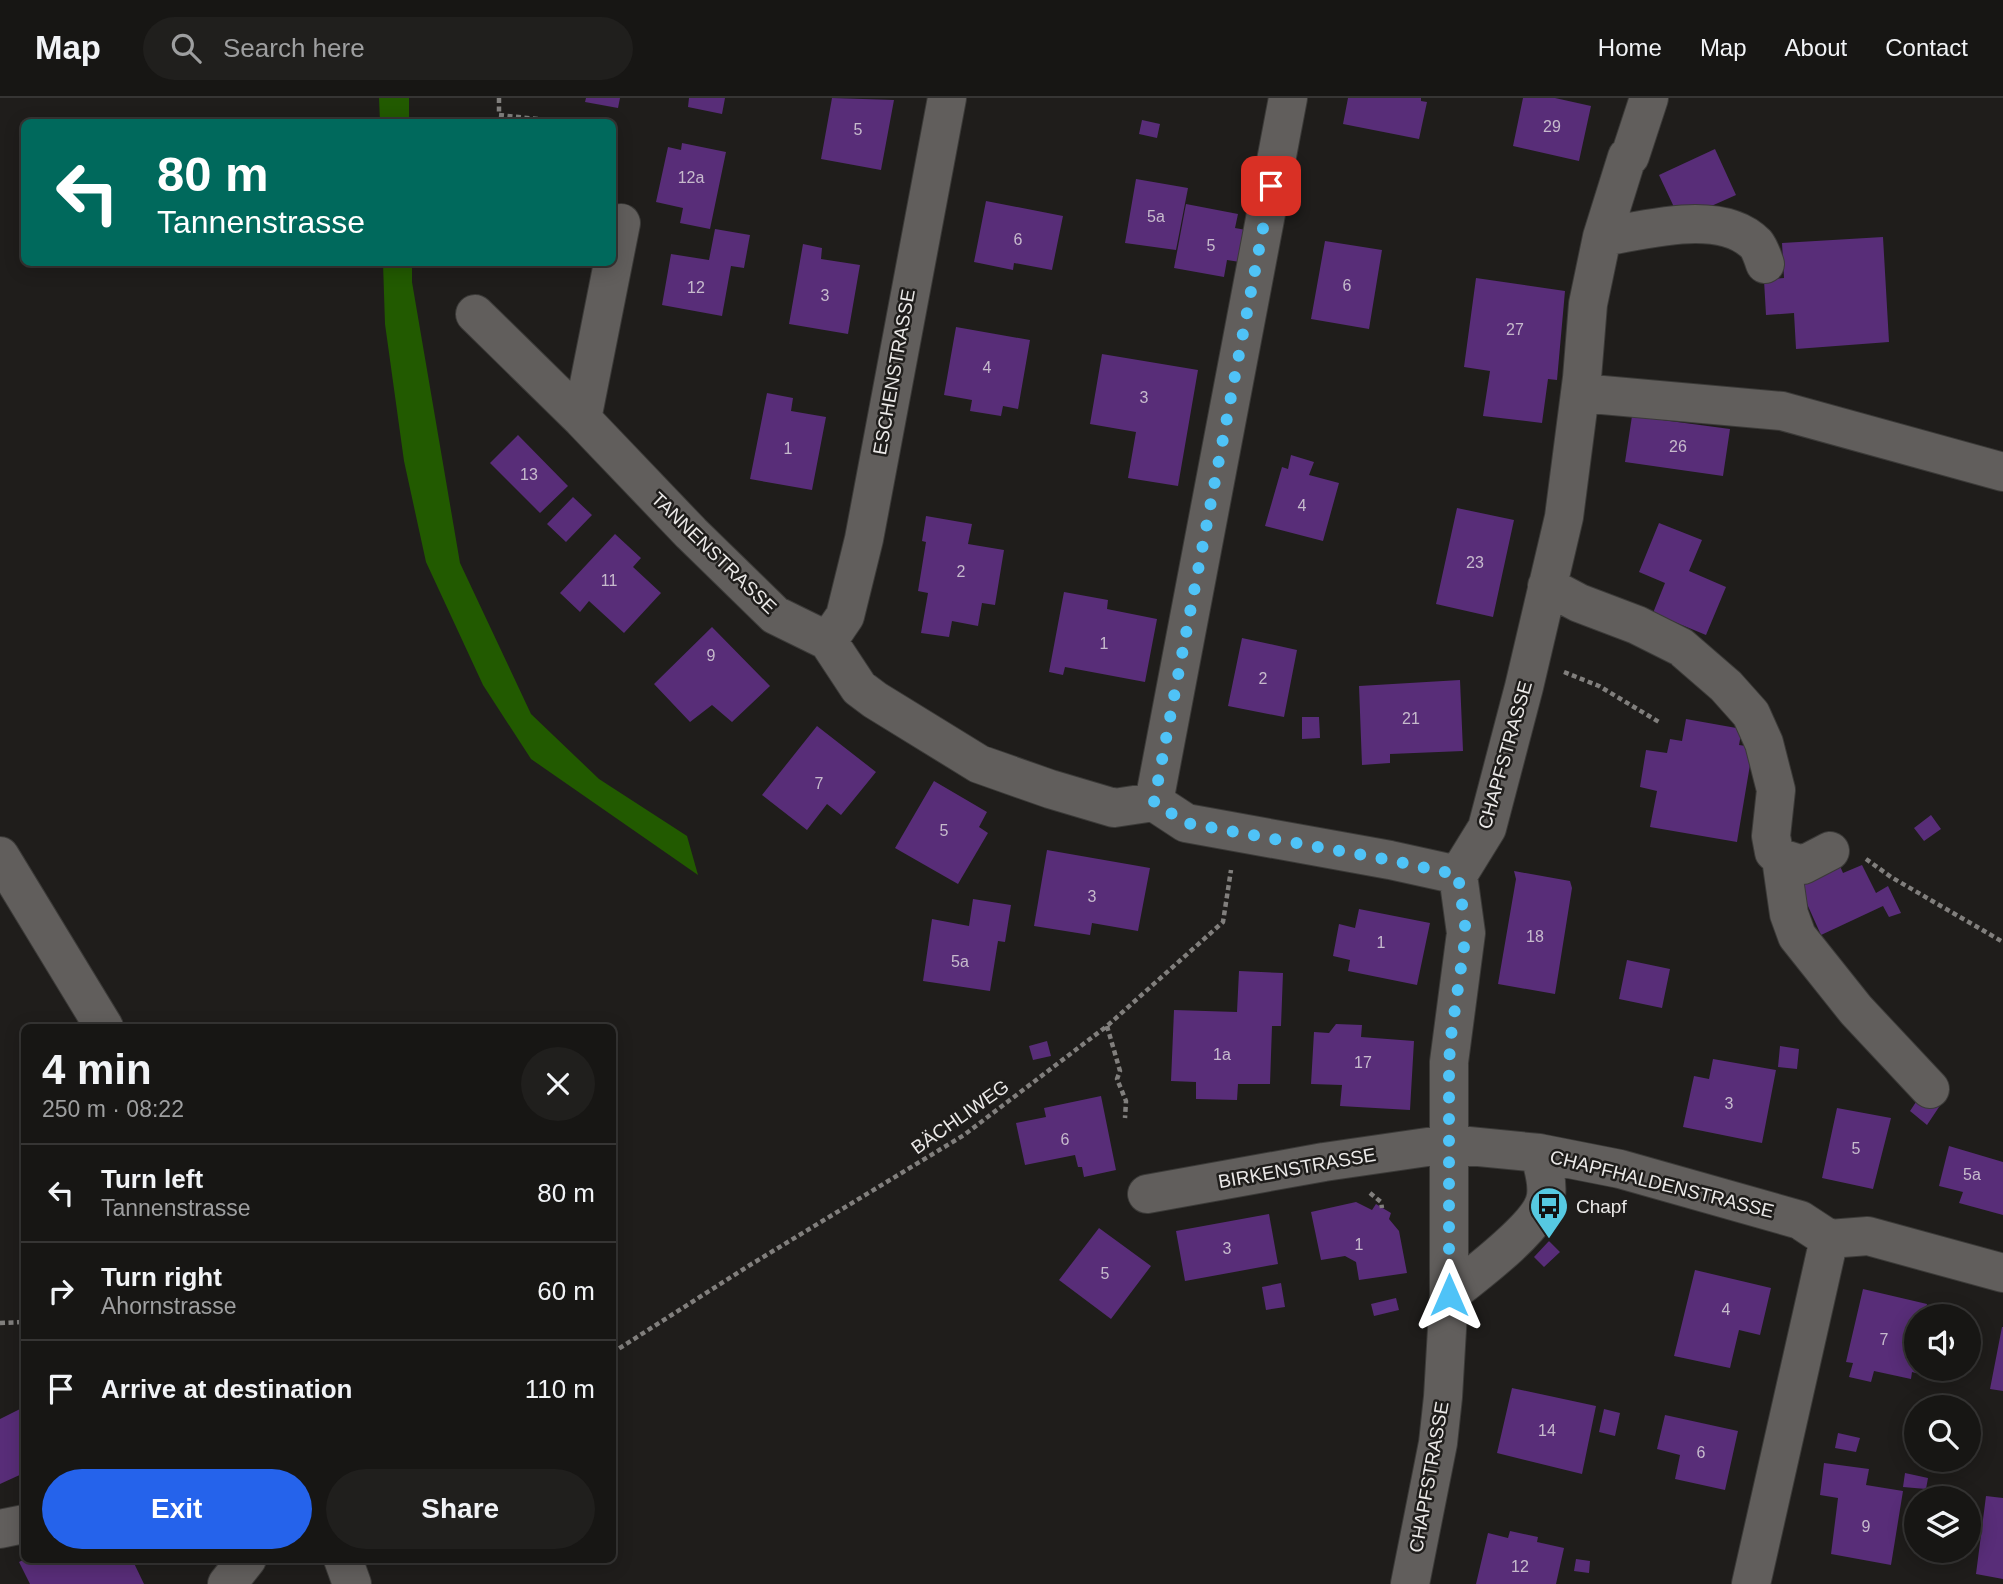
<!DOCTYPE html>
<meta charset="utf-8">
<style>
body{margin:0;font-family:Arial,sans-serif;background:#201f1d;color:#f1f3f6;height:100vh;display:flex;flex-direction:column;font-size:26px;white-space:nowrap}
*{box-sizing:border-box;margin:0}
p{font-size:23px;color:#9e9fa0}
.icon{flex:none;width:38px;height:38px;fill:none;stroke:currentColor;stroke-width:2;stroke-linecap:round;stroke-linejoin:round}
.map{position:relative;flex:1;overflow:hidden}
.panel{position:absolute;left:21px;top:926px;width:595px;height:539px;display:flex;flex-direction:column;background:#171614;border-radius:10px;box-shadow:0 4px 18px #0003,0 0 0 2px #363534}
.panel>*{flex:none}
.banner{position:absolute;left:21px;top:21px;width:595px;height:147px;border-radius:10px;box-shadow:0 4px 18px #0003,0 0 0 2px #363534;background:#00695c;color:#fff;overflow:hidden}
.fabs{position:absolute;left:1904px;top:1206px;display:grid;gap:14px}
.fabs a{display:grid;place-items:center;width:77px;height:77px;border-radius:50%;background:#171614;box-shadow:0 4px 18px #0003,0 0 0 2px #363534;font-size:35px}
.pin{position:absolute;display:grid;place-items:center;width:60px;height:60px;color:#fff;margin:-30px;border-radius:14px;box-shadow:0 4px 10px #0006}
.me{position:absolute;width:77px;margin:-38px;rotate:0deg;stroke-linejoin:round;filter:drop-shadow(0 0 5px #0008)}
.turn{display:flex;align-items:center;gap:24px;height:147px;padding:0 21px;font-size:32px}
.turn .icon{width:91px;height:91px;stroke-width:2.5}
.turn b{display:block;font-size:49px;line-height:60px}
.round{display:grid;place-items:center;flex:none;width:74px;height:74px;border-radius:37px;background:#201f1d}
.headline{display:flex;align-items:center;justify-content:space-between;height:119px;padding:0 21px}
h1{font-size:42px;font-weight:800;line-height:52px}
.primary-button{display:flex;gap:14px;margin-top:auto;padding:14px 21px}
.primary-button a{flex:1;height:80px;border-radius:42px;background:#2563eb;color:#fff;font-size:28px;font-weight:800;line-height:80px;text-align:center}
.primary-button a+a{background:#201f1d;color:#f1f3f6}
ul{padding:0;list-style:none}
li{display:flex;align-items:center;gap:21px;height:98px;padding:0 21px;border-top:2px solid #363534}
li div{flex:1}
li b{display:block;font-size:26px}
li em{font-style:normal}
header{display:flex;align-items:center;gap:42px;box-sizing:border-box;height:98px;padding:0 35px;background:#171614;border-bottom:2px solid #363534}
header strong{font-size:33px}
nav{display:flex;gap:38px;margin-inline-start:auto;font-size:24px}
.search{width:490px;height:63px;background:#201f1d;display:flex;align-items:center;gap:18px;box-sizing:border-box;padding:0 24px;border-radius:38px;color:#9e9fa0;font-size:26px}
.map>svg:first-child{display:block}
.forest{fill:#225a00}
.building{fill:#582d78}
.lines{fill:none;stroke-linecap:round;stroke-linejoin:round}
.minor-casing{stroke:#3b3a38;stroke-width:40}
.path{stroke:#817f7d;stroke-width:4.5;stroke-dasharray:5 3.5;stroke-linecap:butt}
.minor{stroke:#615e5c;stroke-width:38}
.route{stroke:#4fc3f7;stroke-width:12;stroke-dasharray:0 21.6}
.labels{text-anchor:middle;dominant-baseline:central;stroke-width:5;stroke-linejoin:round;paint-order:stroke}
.number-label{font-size:16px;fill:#c6bacc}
.street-label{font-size:19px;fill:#ebe9e8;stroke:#1f1d1b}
.poi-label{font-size:19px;fill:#ebe9e8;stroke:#1f1d1b;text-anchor:start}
</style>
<header>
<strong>Map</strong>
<div class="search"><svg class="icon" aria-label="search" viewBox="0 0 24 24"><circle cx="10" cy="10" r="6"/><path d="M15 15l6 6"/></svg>Search here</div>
<nav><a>Home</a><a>Map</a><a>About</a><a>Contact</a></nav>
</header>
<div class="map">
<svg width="2003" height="1486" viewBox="0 0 2003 1486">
<rect width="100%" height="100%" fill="#1f1d1b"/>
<path class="forest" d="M379,0h30v24h-29z
M383,165h29v19l48,281 71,151 68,65 88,57 11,39 -167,-116 -48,-74 -57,-123 -22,-101 -19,-137z"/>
<path class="building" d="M586,0h34l-2,10 -33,-6z
M689,0h36l-3,16 -34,-7z
M832,0l62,2 -13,70 -60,-11z
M1348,0h73v3l6,1 -8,37 -76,-15z
M1523,0h32l36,8 -12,55 -66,-15z
M1142,22l18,4 -3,14 -18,-4z
M682,45l44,9 -16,77 -30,-6 3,-15 -27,-6 12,-55 13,3z
M1715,51l21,46 -56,25 -21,-45z
M1136,81l52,9 -12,62 -51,-7z
M986,103l77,15 -11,54 -38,-7 -1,7 -39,-8z
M1186,106l52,10 -3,14 11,2 -6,32 -13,-2 -3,17 -50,-9z
M715,131l35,6 -6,33 -13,-2 -9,50 -60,-11 9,-51 38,6z
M1883,139l6,105 -93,7 -2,-36 -28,2 -2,-35 20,-2 -2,-35z
M1325,143l57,9 -13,79 -58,-10z
M803,146l19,4 -1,11 39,6 -12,69 -59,-10z
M1476,180l89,13 -8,89 -9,-1 -6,44 -59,-7 7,-45 -26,-4z
M956,229l74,13 -12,69 -15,-3 -2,10 -31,-5 2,-11 -28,-5z
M1102,256l96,16 -20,116 -50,-8 8,-46 -46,-8z
M767,295l26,5 -2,13 35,6 -14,73 -62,-11z
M1632,318l98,13 -7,47 -98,-14z
M518,337l50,51 -28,27 -50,-50z
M1291,357l23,7 -5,13 30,8 -16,58 -58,-15 17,-59 6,2z
M573,399l19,18 -26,27 -19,-18z
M1457,410l57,12 -21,97 -57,-13z
M926,418l46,8 -4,20 36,6 -9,55 -13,-2 -4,23 -26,-5 -3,16 -28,-4 7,-40 -10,-2 8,-49 -4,-1z
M1659,425l43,17 -13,31 37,16 -20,48 -53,-22 12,-30 -26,-11z
M615,436l26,24 -8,9 28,26 -37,40 -35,-32 -9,11 -20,-19z
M1064,494l44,8 -1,9 50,10 -12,63 -80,-15 -2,8 -14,-3z
M712,529l58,59 -38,36 -20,-17 -22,17 -36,-38z
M1242,540l55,12 -13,67 -56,-11z
M1460,582l3,71 -73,3v9l-28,2 -3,-79z
M1302,619h17l1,21 -18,1z
M1686,621l56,10 -3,16 14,2 -16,95 -87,-15 7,-36 -17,-4 6,-37 21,3 3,-14 12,2z
M817,628l59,46 -35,43 -14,-11 -20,26 -45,-35z
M934,683l53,31 -8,15 9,6 -30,51 -63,-36z
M1931,717l10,14 -17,12 -10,-13z
M1047,752l103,18 -12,63 -46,-8 -2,12 -56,-9z
M1862,767l14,28 12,-7 13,27 -12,4 -6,-11 -62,29 -22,-49 41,-20 3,7z
M1514,773l56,10 2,7 -17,106 -57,-10 18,-105z
M973,801l38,6 -6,37 -7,-1 -8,50 -67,-10 9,-62 37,7z
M1359,811l71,14 -13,62 -69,-14 2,-11 -17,-4 6,-32 16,4z
M1627,862l43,9 -8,39 -43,-9z
M1239,873l44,2 -2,53h-9l-2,58h-32l-1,16 -41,-1v-17l-25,-1 3,-71 63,2z
M1336,926l26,1 -1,12 53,4 -4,69 -70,-4 2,-21 -31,-1 3,-52 15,1z
M1047,943l4,15 -18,4 -4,-14z
M1780,948l19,3 -2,20 -19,-2z
M1713,961l63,11 -14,73 -79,-16 11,-51 15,3z
M1924,992l17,14 -14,21 -17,-14z
M1101,998l15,74 -32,7 -2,-10h-4l-3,-12 -50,10 -9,-42 30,-6 -2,-9z
M1837,1010l54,10 -18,71 -51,-11z
M1949,1048l54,16v53l-44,-12 4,-11 -24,-6z
M1356,1104l16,8 4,-6 15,9 -2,6 10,12 8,42 -48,7 -3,-18 -11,-6 -24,4 -10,-48z
M1269,1116l9,50 -93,17 -9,-50z
M1099,1130l52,38 -40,53 -52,-39z
M1549,1143l11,11 -16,15 -10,-10z
M1695,1172l76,18 -11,47 -21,-5 -9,38 -56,-12z
M1281,1185l4,24 -19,3 -4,-23z
M1863,1191l64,15 -2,12h-9v52h5l-1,6 -8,-2 -1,7 -37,-8 -3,11 -22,-5 4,-14 -7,-1z
M1396,1200l3,12 -25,6 -3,-12z
M2002,1229h1v64l-13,-2z
M1512,1290l84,18 -14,68 -85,-21z
M24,1309v66l-24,11v-65z
M1604,1311l16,4 -5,23 -16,-4z
M1665,1317l73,16 -13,59 -50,-11 5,-24 -23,-6z
M1838,1335l22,5 -4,14 -21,-4z
M1824,1365l45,6 -3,16 37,6 -12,74 -60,-11 7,-56 -18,-3z
M1905,1375l23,5 -2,11 -23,-2z
M1986,1398l17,2v81l-27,-5z
M1510,1433l28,6 -1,5 27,6 -8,36h-80l12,-51 20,5z
M25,1461h107l12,25h-114l-11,-22z
M1576,1461l14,2 -1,12 -15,-2z"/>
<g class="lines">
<defs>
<path id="minor" d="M1602,139c44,-7 119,-29 154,7 4,5 7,14 9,20
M475,216l107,105 109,114 84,82 53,26 31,47 16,12 104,64 71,25 64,19 40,-6 32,21 204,37 68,15
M1580,295l202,18 221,61
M582,321l39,-196
M1547,488l32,17 58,22 44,22 45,39 25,28 13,29 12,47 -5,46 3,16 7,6 22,7 27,-14
M828,543l17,-25 19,-77 83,-441
M1154,704l134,-704
M0,758l104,171
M1781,760l8,56 8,22 59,74 74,79
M1147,1096l177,-32 124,-18 91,9 81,16 180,51 29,19 39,-3 135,37
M1449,1197c23,-18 94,-71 97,-99 2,-15 -3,-30 -7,-43
M0,1431l24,-5
M343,1461l9,25
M227,1486l20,-25
M1410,1486l28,-141 5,-46 6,-102v-233l17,-129 -8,-58 29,-47 37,-141 40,-170 18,-139 6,-74 14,-67 25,-80 3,-1 19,-58
M1751,1486l78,-345"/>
</defs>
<use href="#minor" class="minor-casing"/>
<path class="path" d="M499,0v17l67,7
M1564,574l35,14 60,36
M1866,761l25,18 112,65
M1107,928l13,45 -3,8 9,22 -1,17
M1370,1095l11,9 1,6
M0,1225l24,-1
M612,1255l138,-88 214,-130 143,-109 116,-104 8,-52"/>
<use href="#minor" class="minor"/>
</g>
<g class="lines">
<path class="route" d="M1271,88l-117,616 32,21 204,37 68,15 8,58 -15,103 -2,26v233"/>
</g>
<defs>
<symbol id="bus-pin" viewBox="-11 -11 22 30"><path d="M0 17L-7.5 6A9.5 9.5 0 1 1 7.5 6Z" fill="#56c9e1" stroke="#1f1d1b"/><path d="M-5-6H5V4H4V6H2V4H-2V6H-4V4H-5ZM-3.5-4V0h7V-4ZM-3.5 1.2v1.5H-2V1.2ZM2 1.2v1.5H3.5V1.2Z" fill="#111"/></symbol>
</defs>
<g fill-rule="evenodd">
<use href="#bus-pin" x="1527" y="1086" width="44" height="60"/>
</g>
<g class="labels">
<g class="number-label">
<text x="1552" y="28">29</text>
<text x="858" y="31">5</text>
<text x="691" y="79">12a</text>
<text x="1156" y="118">5a</text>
<text x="1018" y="141">6</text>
<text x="1211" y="147">5</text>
<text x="1347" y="187">6</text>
<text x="696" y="189">12</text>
<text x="825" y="197">3</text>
<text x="1515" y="231">27</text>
<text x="987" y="269">4</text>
<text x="1144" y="299">3</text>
<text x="1678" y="348">26</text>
<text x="788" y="350">1</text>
<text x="529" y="376">13</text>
<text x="1302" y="407">4</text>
<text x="1475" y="464">23</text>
<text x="961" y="473">2</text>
<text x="609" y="482">11</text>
<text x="1104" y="545">1</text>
<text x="711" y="557">9</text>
<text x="1263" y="580">2</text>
<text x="1411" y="620">21</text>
<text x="819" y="685">7</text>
<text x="944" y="732">5</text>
<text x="1092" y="798">3</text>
<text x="1535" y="838">18</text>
<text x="1381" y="844">1</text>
<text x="960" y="863">5a</text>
<text x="1222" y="956">1a</text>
<text x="1363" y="964">17</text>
<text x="1729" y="1005">3</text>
<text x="1065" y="1041">6</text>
<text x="1856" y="1050">5</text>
<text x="1972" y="1076">5a</text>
<text x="1359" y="1146">1</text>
<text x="1227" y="1150">3</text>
<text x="1105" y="1175">5</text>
<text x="1726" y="1211">4</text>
<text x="1884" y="1241">7</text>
<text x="1547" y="1332">14</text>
<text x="1701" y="1354">6</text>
<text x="1866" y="1428">9</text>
<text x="1520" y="1468">12</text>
</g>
<g class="street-label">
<text transform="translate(894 274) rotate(-80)">ESCHENSTRASSE</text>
<text transform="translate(714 455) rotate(44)">TANNENSTRASSE</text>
<text transform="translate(1505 657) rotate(-74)">CHAPFSTRASSE</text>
<text transform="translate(960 1019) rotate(-35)">BÄCHLIWEG</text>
<text transform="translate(1297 1070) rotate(-10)">BIRKENSTRASSE</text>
<text transform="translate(1662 1086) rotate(14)">CHAPFHALDENSTRASSE</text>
<text transform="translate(1429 1379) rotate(-80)">CHAPFSTRASSE</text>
</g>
<g class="poi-label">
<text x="1576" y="1108">Chapf</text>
</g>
</g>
</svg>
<div class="fabs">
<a><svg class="icon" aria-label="sound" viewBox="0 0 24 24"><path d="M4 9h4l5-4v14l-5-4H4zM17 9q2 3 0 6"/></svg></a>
<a><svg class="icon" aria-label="search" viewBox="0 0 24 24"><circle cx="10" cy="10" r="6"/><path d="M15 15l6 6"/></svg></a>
<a><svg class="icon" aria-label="layers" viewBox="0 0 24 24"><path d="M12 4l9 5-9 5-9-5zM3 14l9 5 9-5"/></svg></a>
</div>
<div class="pin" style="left:1271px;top:88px;background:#d93025"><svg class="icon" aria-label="arrive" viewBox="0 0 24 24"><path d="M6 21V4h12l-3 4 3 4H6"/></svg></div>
<svg class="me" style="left:1449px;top:1197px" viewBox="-20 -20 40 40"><path d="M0-17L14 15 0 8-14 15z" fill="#4fc3f7" stroke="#fff" stroke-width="4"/></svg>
<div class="banner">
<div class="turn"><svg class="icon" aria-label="left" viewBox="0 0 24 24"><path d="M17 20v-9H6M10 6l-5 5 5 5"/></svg><div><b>80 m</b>Tannenstrasse</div></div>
</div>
<section class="panel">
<div class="headline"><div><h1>4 min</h1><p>250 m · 08:22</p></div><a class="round"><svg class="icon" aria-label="close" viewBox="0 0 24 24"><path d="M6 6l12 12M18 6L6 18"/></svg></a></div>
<ul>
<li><svg class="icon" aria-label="left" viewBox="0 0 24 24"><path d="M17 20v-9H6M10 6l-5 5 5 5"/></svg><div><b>Turn left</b><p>Tannenstrasse</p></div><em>80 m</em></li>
<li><svg class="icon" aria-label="right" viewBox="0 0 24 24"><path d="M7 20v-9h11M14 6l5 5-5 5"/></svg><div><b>Turn right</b><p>Ahornstrasse</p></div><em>60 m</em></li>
<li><svg class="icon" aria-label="arrive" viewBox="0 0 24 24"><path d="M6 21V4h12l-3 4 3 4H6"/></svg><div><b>Arrive at destination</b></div><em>110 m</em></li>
</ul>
<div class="primary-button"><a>Exit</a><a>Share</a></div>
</section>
</div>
